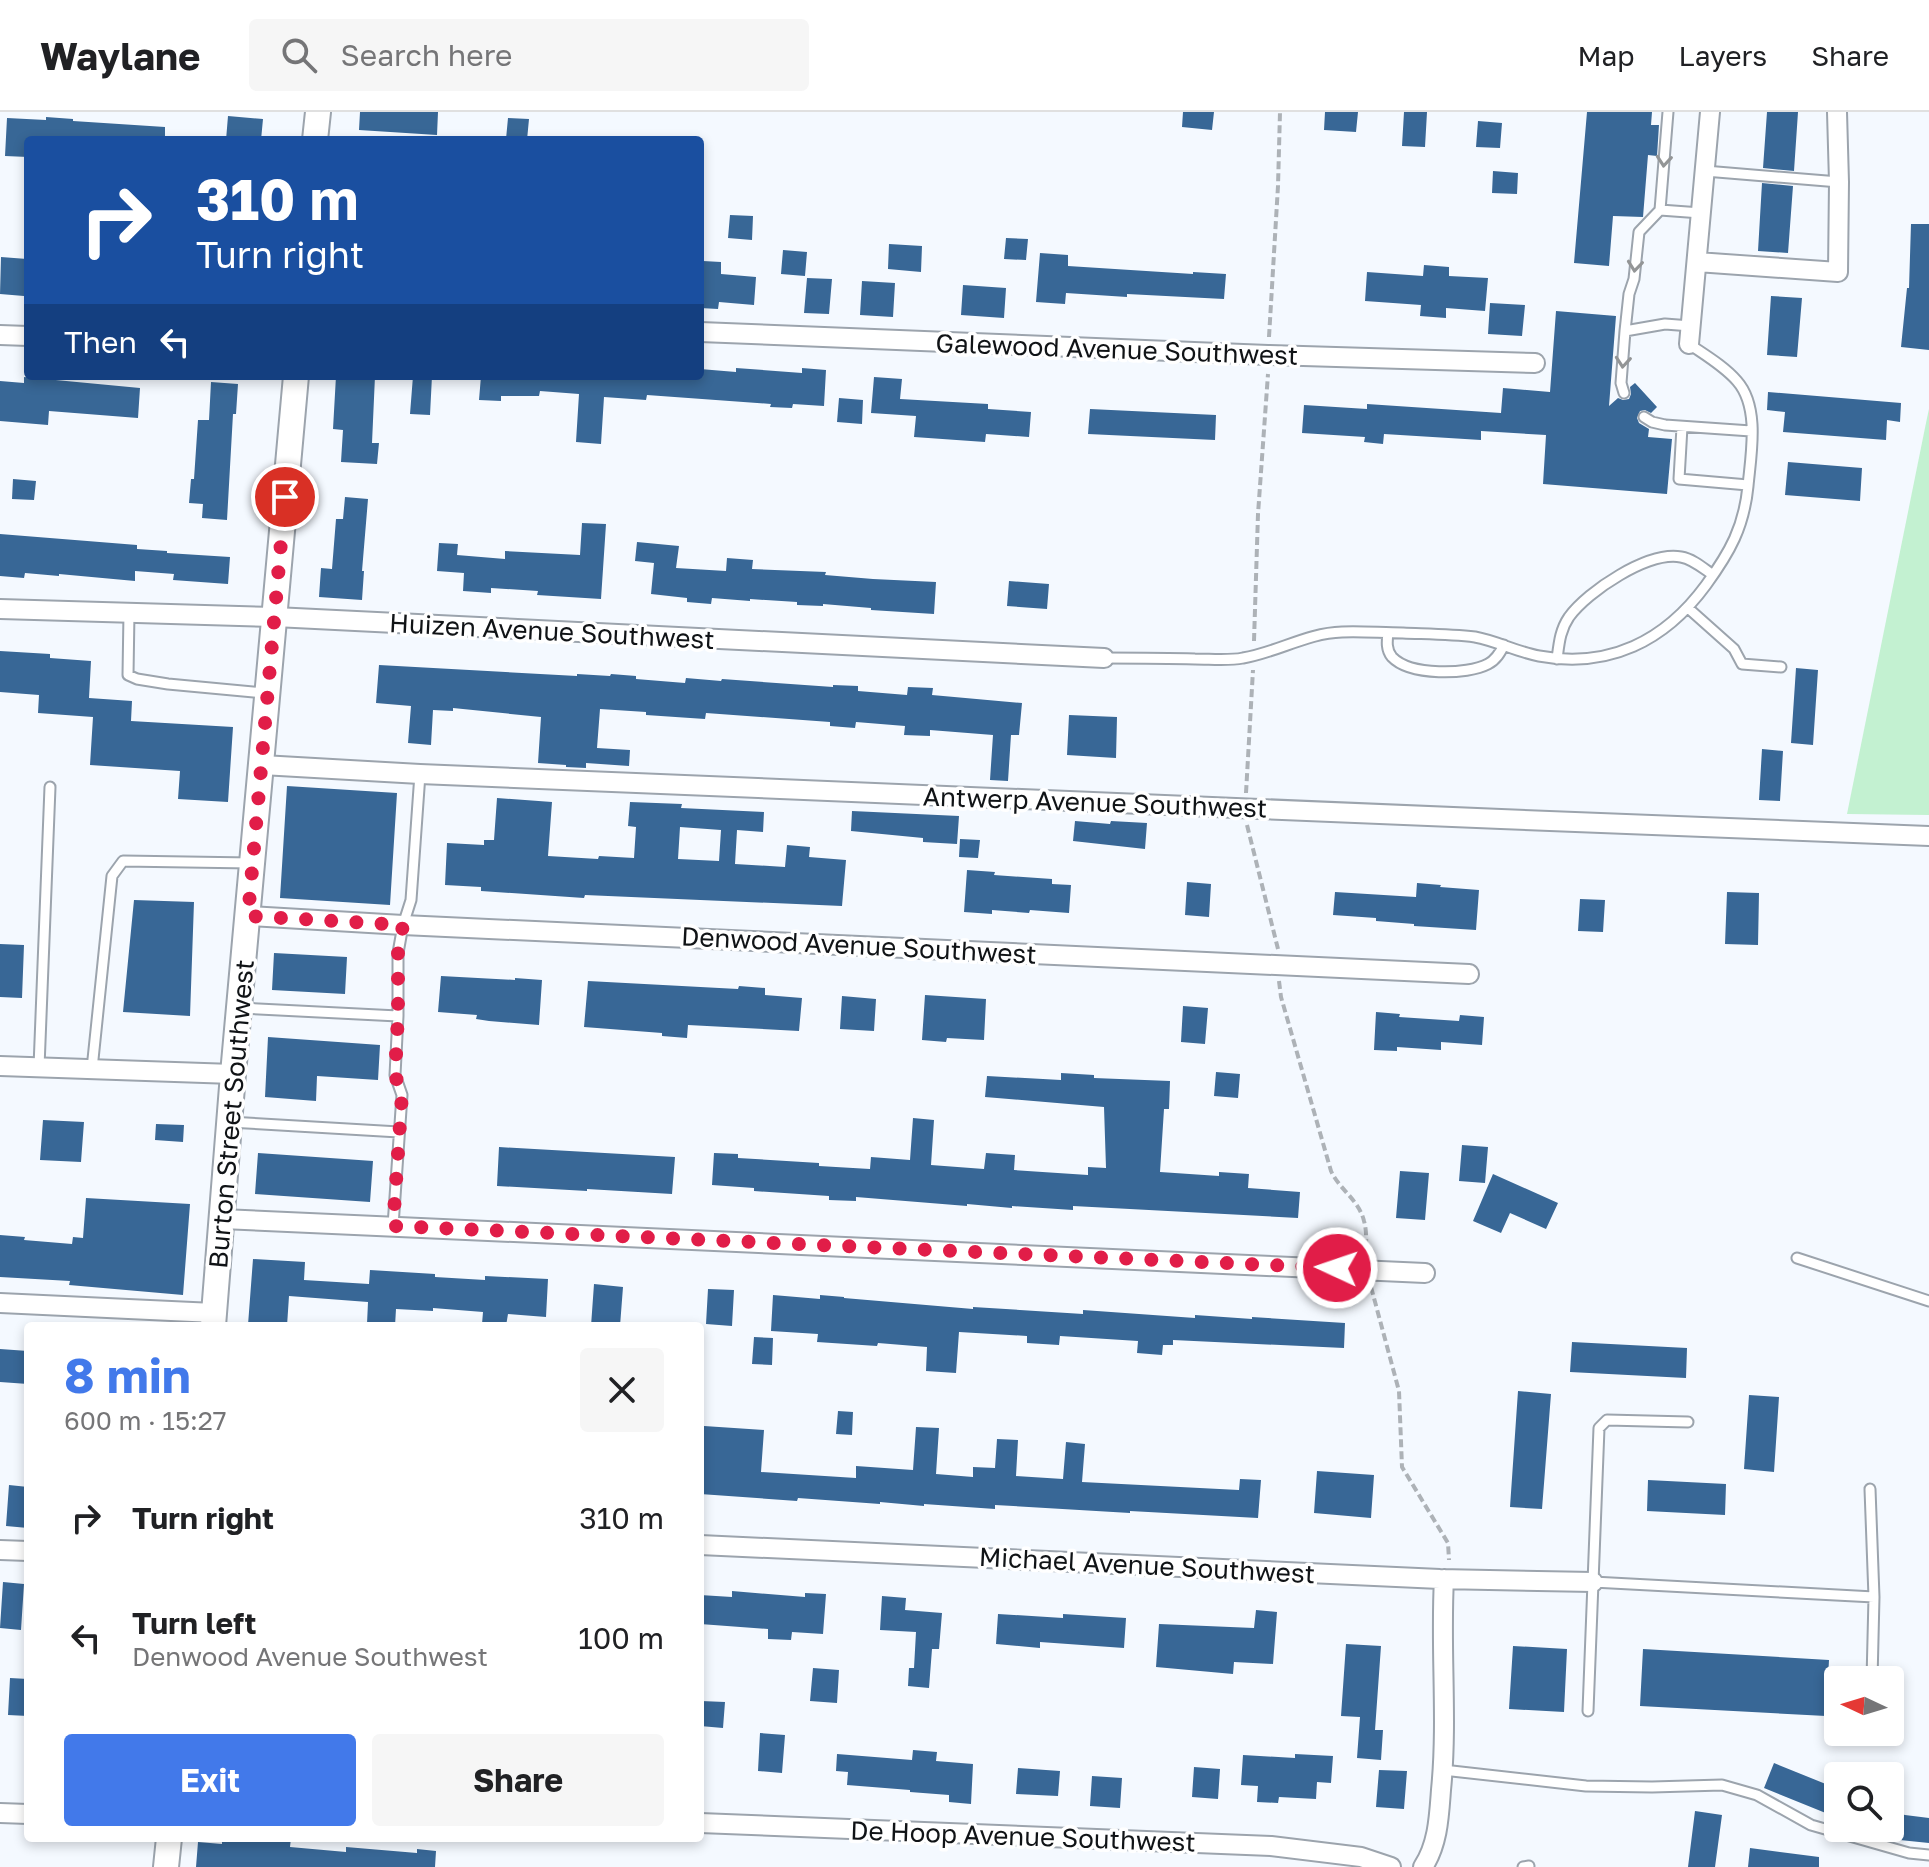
<!DOCTYPE html>
<meta charset="utf-8">
<style>
body{margin:0;font-family:"Golos Text",sans-serif;background:#f6f6f6;color:#202124;height:100vh;display:flex;flex-direction:column;font-size:30px;white-space:nowrap}
*{box-sizing:border-box;margin:0}
p{font-size:26px;color:#757577}
.icon{flex:none;width:44px;height:44px;fill:none;stroke:currentColor;stroke-width:2;stroke-linecap:round;stroke-linejoin:round}
.map{position:relative;flex:1;overflow:hidden}
.sheet{position:absolute;left:24px;top:1210px;width:680px;height:520px;display:flex;flex-direction:column;background:#fff;border-radius:8px;box-shadow:0 4px 12px #0003}
.sheet>*{flex:none}
.hud{position:absolute;left:24px;top:24px;width:680px;height:244px;border-radius:8px;box-shadow:0 4px 12px #0003;background:#1a4fa0;color:#fff;overflow:hidden}
.needle{width:52px;rotate:274deg}
.tools{position:absolute;left:1824px;top:1554px;display:grid;gap:16px}
.tools a{display:grid;place-items:center;width:80px;height:80px;border-radius:8px;background:#fff;box-shadow:0 4px 12px #0003;font-size:40px}
.pin{position:absolute;display:grid;place-items:center;width:68px;height:68px;color:#fff;margin:-34px;border:4px solid #fff;border-radius:50%;box-shadow:0 2px 8px #0007}
.me{position:absolute;width:88px;margin:-44px;rotate:273deg;stroke-linejoin:round;filter:drop-shadow(0 0 6px #0008)}
.turn{display:flex;align-items:center;gap:28px;height:168px;padding:0 40px;font-size:36px}
.turn .icon{width:104px;height:104px;stroke-width:2.5}
.turn b{display:block;font-size:56px;line-height:68px}
.then{display:flex;align-items:center;height:76px;padding:0 40px;background:#0003;gap:16px;font-size:30px}
.round{display:grid;place-items:center;flex:none;width:84px;height:84px;border-radius:8px;background:#f6f6f6}
.headline{display:flex;align-items:center;justify-content:space-between;height:136px;padding:0 40px}
h1{font-size:48px;font-weight:700;line-height:60px;color:#4279ea}
.action{display:flex;gap:16px;margin-top:auto;padding:16px 40px}
.action a{flex:1;height:92px;border-radius:8px;background:#4279ea;color:#fff;font-size:32px;font-weight:700;line-height:92px;text-align:center}
.action a+a{background:#f6f6f6;color:#202124}
ul{padding:0;list-style:none}
li{display:flex;align-items:center;gap:24px;height:120px;padding:0 40px}
li div{flex:1}
li b{display:block;font-size:30px}
li em{font-style:normal}
header{display:flex;align-items:center;gap:48px;box-sizing:border-box;height:112px;padding:0 40px;background:#fff;border-bottom:2px solid #e0e0e0}
header strong{font-size:38px}
nav{display:flex;gap:44px;margin-inline-start:auto;font-size:28px}
.search{width:560px;height:72px;background:#f6f6f6;display:flex;align-items:center;gap:20px;box-sizing:border-box;padding:0 28px;border-radius:8px;color:#757577;font-size:30px}
.map>svg:first-child{display:block}
.green{fill:#c3f1d1}
.building{fill:#386796;fill-rule:evenodd}
.lines{fill:none;stroke-linecap:round;stroke-linejoin:round}
.lane-casing{stroke:#9ca4ad;stroke-width:13}
.street-casing{stroke:#9ca4ad;stroke-width:22}
.secondary-casing{stroke:#9ca4ad;stroke-width:28}
.path{stroke:#adb2b7;stroke-width:4;stroke-dasharray:8 4;stroke-linecap:butt}
.lane{stroke:#fff;stroke-width:9}
.street{stroke:#fff;stroke-width:18}
.secondary{stroke:#fff;stroke-width:24}
.oneway{stroke:#939596}
.route{stroke:#e11d48;stroke-width:14;stroke-dasharray:0 25.2}
.labels{text-anchor:middle;dominant-baseline:central;stroke-width:7;stroke-linejoin:round;paint-order:stroke}
.street-label{font-size:26px;fill:#101316;stroke:#fff}
</style>
<header>
<strong>Waylane</strong>
<div class="search"><svg class="icon" aria-label="search" viewBox="0 0 24 24"><circle cx="10" cy="10" r="6"/><path d="M15 15l6 6"/></svg>Search here</div>
<nav><a>Map</a><a>Layers</a><a>Share</a></nav>
</header>
<div class="map">
<svg width="1929" height="1755" viewBox="0 0 1929 1755">
<rect width="100%" height="100%" fill="#f4f9ff"/>
<path class="green" d="M1929,297v406l-82,-1 80,-396z"/>
<path class="building" d="M360,0h78l-1,23 -78,-5z
M1183,0h31l-2,18 -30,-3z
M1325,0h33l-2,20 -32,-2z
M1404,0h23l-2,35 -23,-1z
M1587,0h65l-1,13h8l-2,31 -9,-1 -5,62 -30,-1 -4,50 -35,-3z
M1767,0h31l-4,59 -31,-3z
M228,4l35,3 -2,21h-35z
M46,5l27,2v2l92,6v13h-137v17l-23,-1 2,-38 39,2z
M508,6l21,1 -2,21 -21,-1z
M1478,9l24,2 -2,25 -24,-1z
M1493,59l25,2 -1,21 -25,-1z
M1762,71l31,3 -5,67 -30,-2z
M730,103l23,1 -1,24 -24,-2z
M1911,112h18v126l-28,-3 6,-59h2z
M1006,126l22,1 -2,21 -22,-1z
M889,132l33,2 -1,26 -33,-3z
M783,138l24,2 -2,24 -24,-2z
M1040,141l28,2v11l125,8v-2l33,2 -2,25 -97,-5v3l-61,-4 -1,11 -29,-2z
M1,145l26,2 -3,37 -24,-2z
M703,149l18,1v12l35,3 -2,28 -35,-3 -1,7 -18,-1z
M1424,153l25,2v9l39,2 -3,33 -39,-3v10l-26,-2 1,-11 -56,-4 2,-29 56,4z
M807,166l25,1 -3,35 -25,-1z
M862,169l33,2 -2,34 -33,-2z
M963,173l43,3 -2,30 -43,-3z
M1771,184l31,2 -5,59 -30,-2z
M1490,191l35,2 -3,31 -34,-2z
M1556,199l60,5 -7,90 9,-8 5,2 6,-1 2,-5 -1,-7 5,-4 22,24 -6,6 -6,-3 -5,1 -3,7 2,5 10,6 -1,8 24,2 -5,55 -124,-10 3,-49 -65,-4v9l-97,-6 -1,10 -19,-2 1,-5 -63,-4 2,-28 63,4v-5l134,9 2,-25 47,4z
M736,256l66,5v-5l24,2 -2,36 -31,-2 -1,4 -22,-1 1,-3 -124,-9 -1,5 -42,-3 -3,47 -25,-2 3,-48 -39,-3 -1,5h-38v5l-22,-1 2,-24h219v-7l36,3z
M336,264h39l-3,67h7l-2,21 -36,-2 2,-32 -10,-1z
M413,264h19l-2,39 -20,-1z
M24,265l116,11 -2,30 -89,-7 -1,14 -48,-4v-40l24,2z
M874,265l28,2 -2,20 88,5v5l43,3 -2,25 -43,-3 -1,8 -71,-5 2,-21 -45,-3z
M211,270l27,2 -2,30h-3l-6,106 -25,-2 1,-14 -14,-1 2,-24h3l4,-59h11z
M1768,280l133,11 -1,19 -13,-2 -1,20 -103,-8 2,-20 -18,-2z
M839,286l24,2 -1,24 -25,-2z
M1090,297l126,6 -1,25 -127,-6z
M1788,350l74,6 -2,33 -75,-6z
M13,367l23,2 -2,19 -22,-1z
M345,385l23,2 -6,72h2l-2,29 -43,-3 2,-29 11,1 4,-50h7z
M582,411l24,1 -5,75 -64,-4 1,-4 -47,-3v5l-28,-2 1,-18 -27,-2 2,-28 19,1 -1,11 48,4v-8l75,4z
M0,422l137,11v4l30,2v2l63,4 -2,27 -55,-4 1,-6 -39,-3v10l-76,-7v2l-34,-3 -1,5 -24,-2z
M637,430l42,4 -3,22 50,3 1,-13 26,2 -1,9 74,3 -1,3 48,4 63,3 -2,32 -63,-4v-2l-48,-4v2l-26,-1v-3l-47,-3v2l-38,-3 -1,6 -24,-2v-4l-36,-4 3,-31 -19,-2z
M1009,469l40,3 -2,25 -40,-3z
M0,539l50,3v4l41,3 -2,37 43,3 -1,20 102,6 -5,75 -50,-3 2,-28 -90,-6 3,-48 -55,-4 1,-18 -39,-3z
M379,553l198,11v-2l33,2 1,-2 25,2v3l49,4 1,-5 35,3 1,-2 111,8v-2l25,1v5l49,4 1,-8 25,1 -1,7 90,8 -3,32h-8l-3,46 -18,-1 3,-45 -63,-5v6l-26,-1 1,-9 -49,-4 -1,6 -25,-2v-4l-124,-9 -1,6 -59,-4v-3l-46,-3 -3,39 33,2 -1,16 -43,-3v5l-20,-1v-2l-28,-2 3,-46 -88,-9v3l-20,-1 -2,35 -23,-2 3,-37 -35,-3z
M1796,556l22,2 -5,75 -22,-2z
M1069,603l48,2 -1,41 -49,-3z
M1762,637l21,2 -3,50 -21,-1z
M287,674l110,7 -7,112 -110,-7z
M497,686l55,4 -4,54 50,3 1,-3 35,2 2,-31 -8,-1 2,-24 52,2 -1,4 83,4 -1,20 -26,-2 -2,34 50,3 2,-22 23,2 -1,10 37,3 -4,46 -257,-11 -1,3 -103,-7v-4l-36,-2 2,-42 37,2v-5h10zM680,715l41,3 -2,31 -41,-2z
M852,699l107,5 -2,28 -34,-2v-4l-72,-7z
M1075,709l35,3 1,-3 36,2 -2,26 -72,-8z
M960,727l20,1 -2,18 -19,-1z
M967,758l28,2 -1,3 58,4v5l19,1 -2,28 -39,-3 -1,3 -37,-3v4l-28,-2z
M1187,770l24,2 -2,33 -24,-2z
M1417,771l24,2 -1,2 39,3 -3,40 -62,-4v-2l-38,-3v-3l-43,-3 2,-23 81,5z
M1727,780l32,1 -1,52 -33,-1z
M1580,787l25,1 -2,32 -25,-1z
M134,788l60,2 -4,114 -67,-4z
M0,832l24,1 -2,53 -22,-1z
M274,841l73,4 -2,37 -73,-4z
M441,864l74,4v-2l27,2 -3,45 -50,-4 -13,-2 1,-4 -39,-3z
M588,869l150,8 1,-3 26,2v7l37,3 -3,33 -111,-6 -1,13 -25,-2v-3l-78,-6z
M925,883l61,4 -2,41 -37,-2 -1,4 -24,-2z
M842,884l34,3 -2,32 -34,-2z
M1183,894l25,2 -3,36 -24,-2z
M1376,900l24,2 -1,3 60,4 1,-6 24,2 -2,28 -41,-3v8l-44,-3v4l-23,-1z
M268,925l112,8 -2,35 -61,-4 -1,25 -51,-4z
M1216,960l24,2 -2,24 -24,-2z
M1061,961l33,2v3l76,3 -1,28h-5l-4,63 59,4v-4l30,2 -1,14 52,4 -2,26 -225,-12v4l-61,-4v2l-45,-4v2l-111,-9v4l-27,-1v-4l-75,-5v-3l-42,-3 2,-32 24,1v4l81,5v3l51,3 1,-12 39,3 3,-42 21,2 -3,45 53,4 2,-16 29,2 -1,15 74,5v-8l18,1 -2,-61 -119,-10 2,-21 74,4z
M43,1008l41,2 -3,40 -41,-2z
M156,1012l28,1 -1,17 -28,-2z
M1462,1033l26,2 -3,36 -26,-2z
M499,1035l176,10 -3,37 -85,-5v2l-90,-5z
M258,1041l115,8 -3,41 -115,-8z
M1400,1059l29,2 -4,47 -29,-2z
M1493,1062l65,29 -12,26 -36,-16 -9,20 -28,-12z
M86,1086l104,6 -7,91 -114,-10 1,-4 -70,-4v-42l25,2 -1,3 48,4 1,-7 10,1z
M253,1147l52,3 -1,18 65,4 1,-14 65,4v3l50,3v-4l63,3 -2,38 -38,-3 -2,12 -24,-2 1,-12 -50,-4v3l-37,-2 -1,17 -28,-2 1,-22 -79,-6 -2,30 -39,-1z
M594,1172l29,3 -3,39h-29z
M708,1177l26,1 -2,36 -26,-2z
M773,1183l47,4v-4l24,2v1l129,11v-2l110,7v-4l112,8v-3l57,4v-2l93,6 -1,25 -171,-8v5h-10l-1,10 -25,-2 1,-12 -78,-5 -1,9 -32,-2v-7l-68,-4 -3,41 -30,-2 1,-24 -49,-4 -1,3 -60,-4 1,-8 -47,-3z
M754,1225l19,1 -1,27 -20,-1z
M1572,1230l115,6 -1,30 -116,-6z
M0,1237l28,2v33l-28,-2z
M1518,1279l33,3 -9,115 -32,-2z
M1749,1283l30,2 -5,75 -30,-3z
M838,1299l15,1 -1,23 -16,-1z
M704,1314l60,4 -3,42 95,6v-12l57,4 3,-43 23,1 -3,46 37,3v-10l22,1 2,-29 21,1 -2,36 47,3 3,-37 19,2 -3,38 157,8 1,-11 21,1 -3,38 -128,-7v2l-135,-8v4l-71,-5v2l-44,-4v2l-82,-6 -1,3 -97,-7v-24z
M1317,1359l57,4 -3,43 -57,-5z
M1648,1368l78,4 -1,31 -78,-4z
M9,1373l19,2v41l-22,-2z
M3,1470l21,2 -3,46 -21,-2z
M732,1479l73,6v-4l21,1 -3,40 -31,-2 -1,8 -23,-1v-10l-68,-5v-29l32,2z
M882,1484l24,2 -1,12 37,3 -3,36h-7l-3,39 -21,-2 1,-18h5l2,-36 -36,-2z
M1256,1498l21,2 -4,52 -39,-2 -1,12 -77,-7 3,-43 95,4z
M998,1502l65,4v-4l63,4 -2,30 -84,-6v6l-44,-4z
M1346,1532l35,2 -6,84h8l-2,30 -24,-2 3,-41 -19,-1z
M1513,1534l54,3 -3,63 -55,-3z
M1643,1537l186,11 -3,56 -186,-10z
M813,1556l26,2 -2,33 -27,-2z
M10,1566l18,1v37l-20,-1z
M701,1589l24,1 -2,26 -23,-2z
M760,1621l25,2 -3,38 -24,-2z
M913,1638l24,2 -1,9 37,3 -2,40 -22,-2v-7l-39,-3v-2l-63,-5 1,-13 -12,-1 1,-17 75,6z
M1295,1642l38,2 -2,27 -14,-1 -1,17 -37,-2 -1,6 -21,-1 1,-16 -17,-1 2,-30 52,3z
M1774,1651l64,26v29l-74,-30z
M1194,1655l26,2 -2,30 -26,-2z
M1018,1656l42,3 -2,25 -42,-2z
M1379,1658l28,1 -3,38 -28,-2z
M1092,1664l30,2 -2,30 -30,-2z
M1890,1698l15,5 24,3v25l-39,-4z
M1695,1699l27,4 -7,52h-27z
M222,1726h69l-1,9 56,5v-5l71,6v-4l19,2 -1,16h-239l2,-25 24,2z
M1750,1736l69,9v10h-71z"/>
<g class="lines">
<defs>
<path id="lane" d="M1705,59l134,11
M1660,98l41,3
M1625,219l40,-7 26,2
M1624,281l-3,-10 4,-52 4,-37 5,-15 5,-47 21,-22 8,-98
M1644,305l8,5 13,3 86,6
M1682,315l-3,52 69,6
M1688,496l46,41 8,15 39,3
M129,501l-1,62 9,4 31,5 97,9
M1388,521c-1,8 -2,17 4,24 18,19 75,18 96,7 8,-4 12,-11 16,-19
M1104,546c31,0 61,0 91,1 16,0 33,2 48,-1 35,-6 64,-25 99,-26 20,-1 40,1 61,1 24,1 48,1 72,4 22,4 42,15 64,19 70,13 126,-15 167,-71 24,-33 38,-58 42,-99 3,-32 12,-79 -11,-105 -13,-15 -32,-26 -48,-37
M1557,547c2,-15 3,-29 12,-42 19,-26 79,-66 112,-60 12,2 22,11 32,18
M239,896l159,8
M39,955l11,-280
M92,957l20,-193 11,-15 128,2
M229,1010l170,10
M393,1114l9,-131 -7,-20 3,-59v-63l5,-28 8,-25 9,-126
M1797,1146l132,43
M1870,1377l4,108 -2,83
M1593,1470l281,15
M1588,1599l11,-283 8,-8 81,2
M1443,1658l143,16 66,1 70,-2 35,10 54,30 98,28 20,2
M1523,1755l6,-1"/>
<path id="street" d="M1697,150l141,10 1,-90 -2,-70
M700,220l568,23 267,8
M0,223l28,1
M1689,232l21,-232
M0,497l275,8 829,41
M262,653l158,9 1081,45 428,17
M248,804l155,9 1066,49
M0,954l233,8
M222,1107l1203,54
M0,1191l214,10
M700,1433l740,34 153,3
M0,1438l28,1
M0,1701l28,1
M700,1711l571,23 90,11 30,10
M1423,1755c15,-23 16,-50 18,-77 7,-71 -1,-141 3,-211"/>
<path id="secondary" d="M315,28l3,-28
M213,1214l20,-252 63,-698
M166,1755l3,-29"/>
</defs>
<use href="#lane" class="lane-casing"/>
<use href="#street" class="street-casing"/>
<use href="#secondary" class="secondary-casing"/>
<path class="path" d="M1269,225l9,-151 2,-74
M1254,529l4,-127 10,-140
M1246,681l7,-123
M1247,713l31,124
M1279,869l2,16 50,174c8,18 28,29 33,50 3,10 2,22 2,33
M1371,1175l28,104 3,76 46,76 1,17"/>
<use href="#lane" class="lane"/>
<use href="#street" class="street"/>
<use href="#secondary" class="secondary"/>
</g>
<defs><path id="oneway-chevron" d="M-2-3.5L2.5 0L-2 3.5" fill="none" stroke-width="1.6" stroke-linecap="round" stroke-linejoin="round" transform="scale(2)"/></defs>
<g class="oneway">
<use href="#oneway-chevron" transform="translate(1664 49) rotate(95)"/>
<use href="#oneway-chevron" transform="translate(1635 154) rotate(96)"/>
<use href="#oneway-chevron" transform="translate(1623 250) rotate(95)"/>
</g>
<g class="lines">
<path class="route" d="M285,385l-37,419 155,9 -5,28v63l-3,59 7,20 -9,131 944,42"/>
</g>
<g class="labels">
<g class="street-label">
<text transform="translate(1117 237) rotate(2)">Galewood Avenue Southwest</text>
<text transform="translate(552 519) rotate(3)">Huizen Avenue Southwest</text>
<text transform="translate(1095 690) rotate(2)">Antwerp Avenue Southwest</text>
<text transform="translate(859 833) rotate(3)">Denwood Avenue Southwest</text>
<text transform="translate(231 1002) rotate(-85)">Burton Street Southwest</text>
<text transform="translate(1147 1453) rotate(3)">Michael Avenue Southwest</text>
<text transform="translate(1023 1724) rotate(2)">De Hoop Avenue Southwest</text>
</g>
</g>
</svg>
<div class="tools">
<a><svg class="needle" viewBox="-14 -14 28 28"><path d="M0-13l5 13h-10z" fill="#e53935"/><path d="M0 13l5-13h-10z" fill="#757577"/></svg></a>
<a><svg class="icon" aria-label="search" viewBox="0 0 24 24"><circle cx="10" cy="10" r="6"/><path d="M15 15l6 6"/></svg></a>
</div>
<div class="pin" style="left:285px;top:385px;background:#d93025"><svg class="icon" aria-label="arrive" viewBox="0 0 24 24"><path d="M6 21V4h12l-3 4 3 4H6"/></svg></div>
<svg class="me" style="left:1337px;top:1156px" viewBox="-20 -20 40 40"><circle r="17" fill="#e11d48" stroke="#fff" stroke-width="3"/><path d="M0-11L8 9 0 5-8 9z" fill="#fff"/></svg>
<div class="hud">
<div class="turn"><svg class="icon" aria-label="right" viewBox="0 0 24 24"><path d="M7 20v-9h11M14 6l5 5-5 5"/></svg><div><b>310 m</b>Turn right</div></div>
<div class="then">Then<svg class="icon" aria-label="left" viewBox="0 0 24 24"><path d="M17 20v-9H6M10 6l-5 5 5 5"/></svg></div>
</div>
<section class="sheet">
<div class="headline"><div><h1>8 min</h1><p>600 m · 15:27</p></div><a class="round"><svg class="icon" aria-label="close" viewBox="0 0 24 24"><path d="M6 6l12 12M18 6L6 18"/></svg></a></div>
<ul>
<li><svg class="icon" aria-label="right" viewBox="0 0 24 24"><path d="M7 20v-9h11M14 6l5 5-5 5"/></svg><div><b>Turn right</b></div><em>310 m</em></li>
<li><svg class="icon" aria-label="left" viewBox="0 0 24 24"><path d="M17 20v-9H6M10 6l-5 5 5 5"/></svg><div><b>Turn left</b><p>Denwood Avenue Southwest</p></div><em>100 m</em></li>
</ul>
<div class="action"><a>Exit</a><a>Share</a></div>
</section>
</div>
